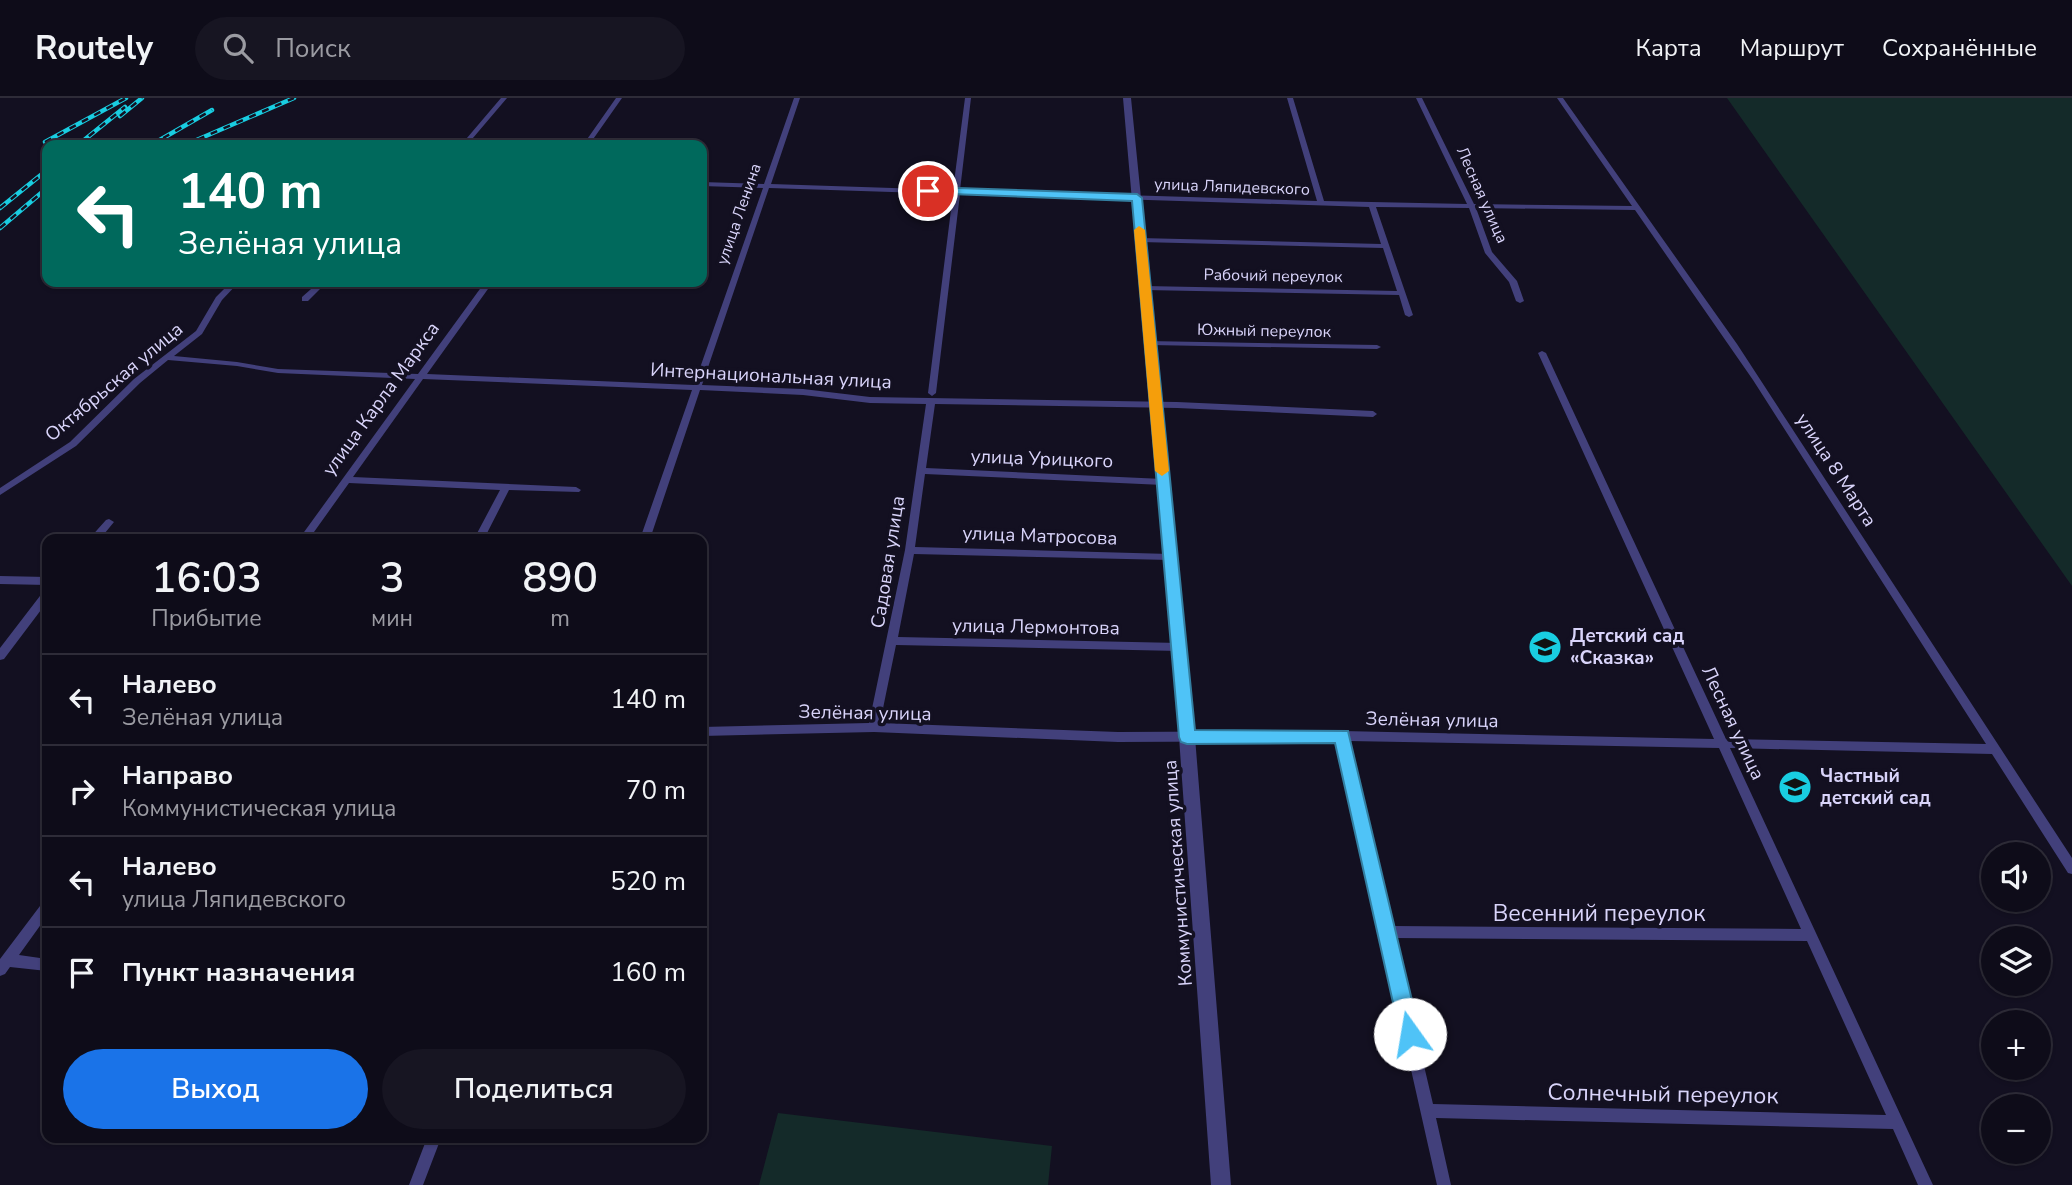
<!DOCTYPE html>
<html lang="ru">
<meta charset="utf-8">
<style>
body{margin:0;font-family:"Nunito Sans",sans-serif;background:#171522;color:#f1f3f6;height:100vh;display:flex;flex-direction:column;font-size:26px;white-space:nowrap}
*{box-sizing:border-box;margin:0}
p{font-size:23px;color:#9b9ba2}
.icon{flex:none;width:38px;height:38px;fill:none;stroke:currentColor;stroke-width:2;stroke-linecap:round;stroke-linejoin:round}
.map{position:relative;flex:1;overflow:hidden}
.side{position:absolute;left:42px;top:436px;width:665px;height:609px;display:flex;flex-direction:column;background:#0e0c19;border-radius:14px;box-shadow:0 2px 5px #0004,0 0 0 2px #2e2c38}
.side>*{flex:none}
.hud{position:absolute;left:42px;top:42px;width:665px;height:147px;border-radius:14px;box-shadow:0 2px 5px #0004,0 0 0 2px #2e2c38;background:#00695c;color:#fff;overflow:hidden}
.buttons{position:absolute;left:1981px;top:744px;display:grid;gap:14px}
.buttons a{display:grid;place-items:center;width:70px;height:70px;border-radius:50%;background:#0e0c19;box-shadow:0 2px 5px #0004,0 0 0 2px #2e2c38;font-size:35px}
.pin{position:absolute;display:grid;place-items:center;width:60px;height:60px;color:#fff;margin:-30px;border:4px solid #fff;border-radius:50%;box-shadow:0 2px 7px #0007}
.me{position:absolute;width:77px;margin:-38px;rotate:347deg;stroke-linejoin:round;filter:drop-shadow(0 0 5px #0008)}
.turn{display:flex;align-items:center;gap:24px;height:147px;padding:0 21px;font-size:32px}
.turn .icon{width:91px;height:91px;stroke-width:2.5}
.turn b{display:block;font-size:49px;line-height:60px}
.eta{display:flex;justify-content:space-evenly;align-items:center;height:119px;text-align:center}
.eta b{font-size:42px;font-weight:600;line-height:49px}
.cta{display:flex;gap:14px;margin-top:auto;padding:14px 21px}
.cta a{flex:1;height:80px;border-radius:42px;background:#1a73e8;color:#fff;font-size:28px;font-weight:600;line-height:80px;text-align:center}
.cta a+a{background:#171522;color:#f1f3f6}
ul{padding:0;list-style:none}
li{display:flex;align-items:center;gap:21px;height:91px;padding:0 21px;border-top:2px solid #2e2c38}
li div{flex:1}
li b{display:block;font-size:26px}
li em{font-style:normal}
header{display:flex;align-items:center;gap:42px;box-sizing:border-box;height:98px;padding:0 35px;background:#0e0c19;border-bottom:2px solid #2e2c38}
header strong{font-size:33px}
nav{display:flex;gap:38px;margin-inline-start:auto;font-size:24px}
.search{width:490px;height:63px;background:#171522;display:flex;align-items:center;gap:18px;box-sizing:border-box;padding:0 24px;border-radius:38px;color:#9b9ba2;font-size:26px}
.map>svg:first-child{display:block}
.green{fill:#142a29}
.lines{fill:none;stroke-linecap:round;stroke-linejoin:round}
.minor{fill:#42407b;fill-rule:evenodd}
.tertiary{fill:#42407b;fill-rule:evenodd}
.rail-casing{stroke:#19cde1;stroke-width:4.5}
.rail{stroke:#131021;stroke-width:2.5;stroke-dasharray:7;stroke-linecap:butt}
.route{fill:#4fc3f7;stroke:#337fa1;stroke-width:2}
.slow{fill:#f59e0b}
.labels{text-anchor:middle;dominant-baseline:central;stroke-width:7;stroke-linejoin:round;paint-order:stroke}
.far-street-label{font-size:16px;fill:#d9d4fa;stroke:#131021}
.street-label{font-size:19px;fill:#d9d4fa;stroke:#131021}
.poi-label{font-size:19px;font-weight:bold;fill:#d9d4fa;stroke:#131021;text-anchor:start}
.near-street-label{font-size:23px;fill:#d9d4fa;stroke:#131021}
</style>
<header>
<strong>Routely</strong>
<div class="search"><svg class="icon" aria-label="search" viewBox="0 0 24 24"><circle cx="10" cy="10" r="6"/><path d="M15 15l6 6"/></svg>Поиск</div>
<nav><a>Карта</a><a>Маршрут</a><a>Сохранённые</a></nav>
</header>
<div class="map">
<svg width="2072" height="1087" viewBox="0 0 2072 1087">
<rect width="100%" height="100%" fill="#131021"/>
<path class="green" d="M1727,0h345v488z
M778,1015l274,33 -4,39h-289z"/>
<g class="lines">
<path class="minor" d="M501,0h6l-40,47h-6z
M616,0h6l-33,47h-6z
M794,0h6l-29,86 182,6 12,-92h6l-11,92 357,11 -30,-103h6l31,103 143,3 -51,-106h6l52,106 158,2 -75,-108h6l174,246 335,514v16l-4,-1 -76,-119 -262,-6 203,437h-15l-25,-56 -457,-11 15,67h-14l-100,-444 -219,1 -244,-10 -172,4v-9l167,-4 36,-173 21,-146 -56,-1 -67,-8 -103,-5 -50,149h-10l52,-149 -269,-11 -70,98 223,10 5,3 -2,2 -70,-2 -25,49h-10l26,-49 -151,-7 -40,56h-10l116,-160 -137,-6 -41,-7 -69,-6 -28,23 -64,63 -76,49v-7l70,-46 64,-63 62,-48 20,-34 15,-15h8l-17,18 -20,34 -28,22 63,6 41,7 140,5 67,-92h8l-66,92 267,11 69,-197 -61,-2v-4l62,2zM769,90l184,6 -25,199 4,3 4,-3 24,-199 409,13 12,37 -241,-6 -4,2 4,2 243,6 14,43 -252,-5 -4,2 4,2 254,5 6,20 4,2 4,-2 -37,-108 93,1 16,45 24,29 7,19 4,2 4,-2 -7,-20 -25,-29 -16,-44 159,2 118,170 233,364 -260,-5 -180,-386 -4,-2 -4,2 176,386 -372,-8 -224,1 -238,-9 16,-78 283,6 4,-1 1,-3 -1,-3 -4,-1 -281,-6 16,-83 256,6 5,-3 -5,-3 -255,-7 10,-73 238,11 5,-3 -5,-3 -237,-11 9,-64 242,4 196,9 4,-3 -4,-3 -196,-9 -307,-5 -67,-8 -101,-4zM1349,643l370,7 82,181 -409,-3zM1394,840l413,3 79,174 -453,-11z
M319,184h8l-19,19h-6v-4z
M1147,243l230,4 4,2 -4,2 -227,-4 -4,-2z
M109,421l5,3 -14,17h-11l17,-19z
M0,478l47,1v8l-47,-1z
M47,493v11l-43,57 -4,1v-12l43,-56z
M47,802v16l-28,39 28,4v12l-37,-4 -5,7 -5,2v-17l43,-57z
M427,1040h14l-18,47h-14z"/>
<path class="tertiary" d="M1123,0h8l64,639 36,448h-20l-32,-448z"/>
<defs>
<path id="rail" d="M120,18l22,-18
M45,44l81,-44
M78,47l47,-38
M151,47l61,-35
M185,47l109,-47
M0,110l47,-38
M0,130l47,-40"/>
</defs>
<use href="#rail" class="rail-casing"/>
<use href="#rail" class="rail"/>
</g>
<path class="route" d="M928,89l209,7 5,4 53,532 153,1 72,303 -3,8 -7,3 -7,-3 -3,-8 -65,-291 -148,1 -6,-2 -2,-5 -47,-536 -208,-8v-5z"/>
<path class="slow" d="M1139,128l6,4 24,241 -7,5 -7,-5 -21,-241z"/>
<defs>
<symbol id="school-disc" viewBox="-11 -11 22 22"><circle r="9.5" fill="#19cde1" stroke="#131021"/><path d="M0-5L7-2L0 1L-7-2ZM-4 1L0 2.5L4 1V4Q0 6-4 4Z" fill="#111"/></symbol>
</defs>
<g fill-rule="evenodd">
<use href="#school-disc" x="1526" y="530" width="38" height="38"/>
<use href="#school-disc" x="1776" y="670" width="38" height="38"/>
</g>
<g class="labels">
<g class="far-street-label">
<text transform="translate(1232 89) rotate(2)">улица Ляпидевского</text>
<text transform="translate(1482 97) rotate(66)">Лесная улица</text>
<text transform="translate(739 116) rotate(-71)">улица Ленина</text>
<text transform="translate(1273 178) rotate(1)">Рабочий переулок</text>
<text transform="translate(1264 233) rotate(1)">Южный переулок</text>
</g>
<g class="street-label">
<text transform="translate(771 278) rotate(3)">Интернациональная улица</text>
<text transform="translate(114 284) rotate(-40)">Октябрьская улица</text>
<text transform="translate(381 301) rotate(-54)">улица Карла Маркса</text>
<text transform="translate(1042 361) rotate(2)">улица Урицкого</text>
<text transform="translate(1836 372) rotate(57)">улица 8 Марта</text>
<text transform="translate(1040 438) rotate(2)">улица Матросова</text>
<text transform="translate(888 464) rotate(-81)">Садовая улица</text>
<text transform="translate(1036 529) rotate(1)">улица Лермонтова</text>
<text transform="translate(865 615) rotate(1)">Зелёная улица</text>
<text transform="translate(1432 622) rotate(1)">Зелёная улица</text>
<text transform="translate(1733 625) rotate(65)">Лесная улица</text>
<text transform="translate(1178 775) rotate(-94)">Коммунистическая улица</text>
</g>
<g class="poi-label">
<text x="1570" y="538">Детский сад<tspan x="1570" dy="22">«Сказка»</tspan></text>
<text x="1820" y="678">Частный<tspan x="1820" dy="22">детский сад</tspan></text>
</g>
<g class="near-street-label">
<text x="1599" y="815">Весенний переулок</text>
<text transform="translate(1663 996) rotate(1)">Солнечный переулок</text>
</g>
</g>
</svg>
<div class="buttons">
<a><svg class="icon" aria-label="sound" viewBox="0 0 24 24"><path d="M4 9h4l5-4v14l-5-4H4zM17 9q2 3 0 6"/></svg></a>
<a><svg class="icon" aria-label="layers" viewBox="0 0 24 24"><path d="M12 4l9 5-9 5-9-5zM3 14l9 5 9-5"/></svg></a>
<a>+</a>
<a>−</a>
</div>
<div class="pin" style="left:928px;top:93px;background:#d93025"><svg class="icon" aria-label="arrive" viewBox="0 0 24 24"><path d="M6 21V4h12l-3 4 3 4H6"/></svg></div>
<svg class="me" style="left:1410px;top:936px" viewBox="-20 -20 40 40"><circle r="19" fill="#fff"/><path d="M0-13L10 11 0 6-10 11z" fill="#4fc3f7"/></svg>
<div class="hud">
<div class="turn"><svg class="icon" aria-label="left" viewBox="0 0 24 24"><path d="M17 20v-9H6M10 6l-5 5 5 5"/></svg><div><b>140 m</b>Зелёная улица</div></div>
</div>
<section class="side">
<div class="eta">
<div><b>16:03</b><p>Прибытие</p></div>
<div><b>3</b><p>мин</p></div>
<div><b>890</b><p>m</p></div>
</div>
<ul>
<li><svg class="icon" aria-label="left" viewBox="0 0 24 24"><path d="M17 20v-9H6M10 6l-5 5 5 5"/></svg><div><b>Налево</b><p>Зелёная улица</p></div><em>140 m</em></li>
<li><svg class="icon" aria-label="right" viewBox="0 0 24 24"><path d="M7 20v-9h11M14 6l5 5-5 5"/></svg><div><b>Направо</b><p>Коммунистическая улица</p></div><em>70 m</em></li>
<li><svg class="icon" aria-label="left" viewBox="0 0 24 24"><path d="M17 20v-9H6M10 6l-5 5 5 5"/></svg><div><b>Налево</b><p>улица Ляпидевского</p></div><em>520 m</em></li>
<li><svg class="icon" aria-label="arrive" viewBox="0 0 24 24"><path d="M6 21V4h12l-3 4 3 4H6"/></svg><div><b>Пункт назначения</b></div><em>160 m</em></li>
</ul>
<div class="cta"><a>Выход</a><a>Поделиться</a></div>
</section>
</div>
